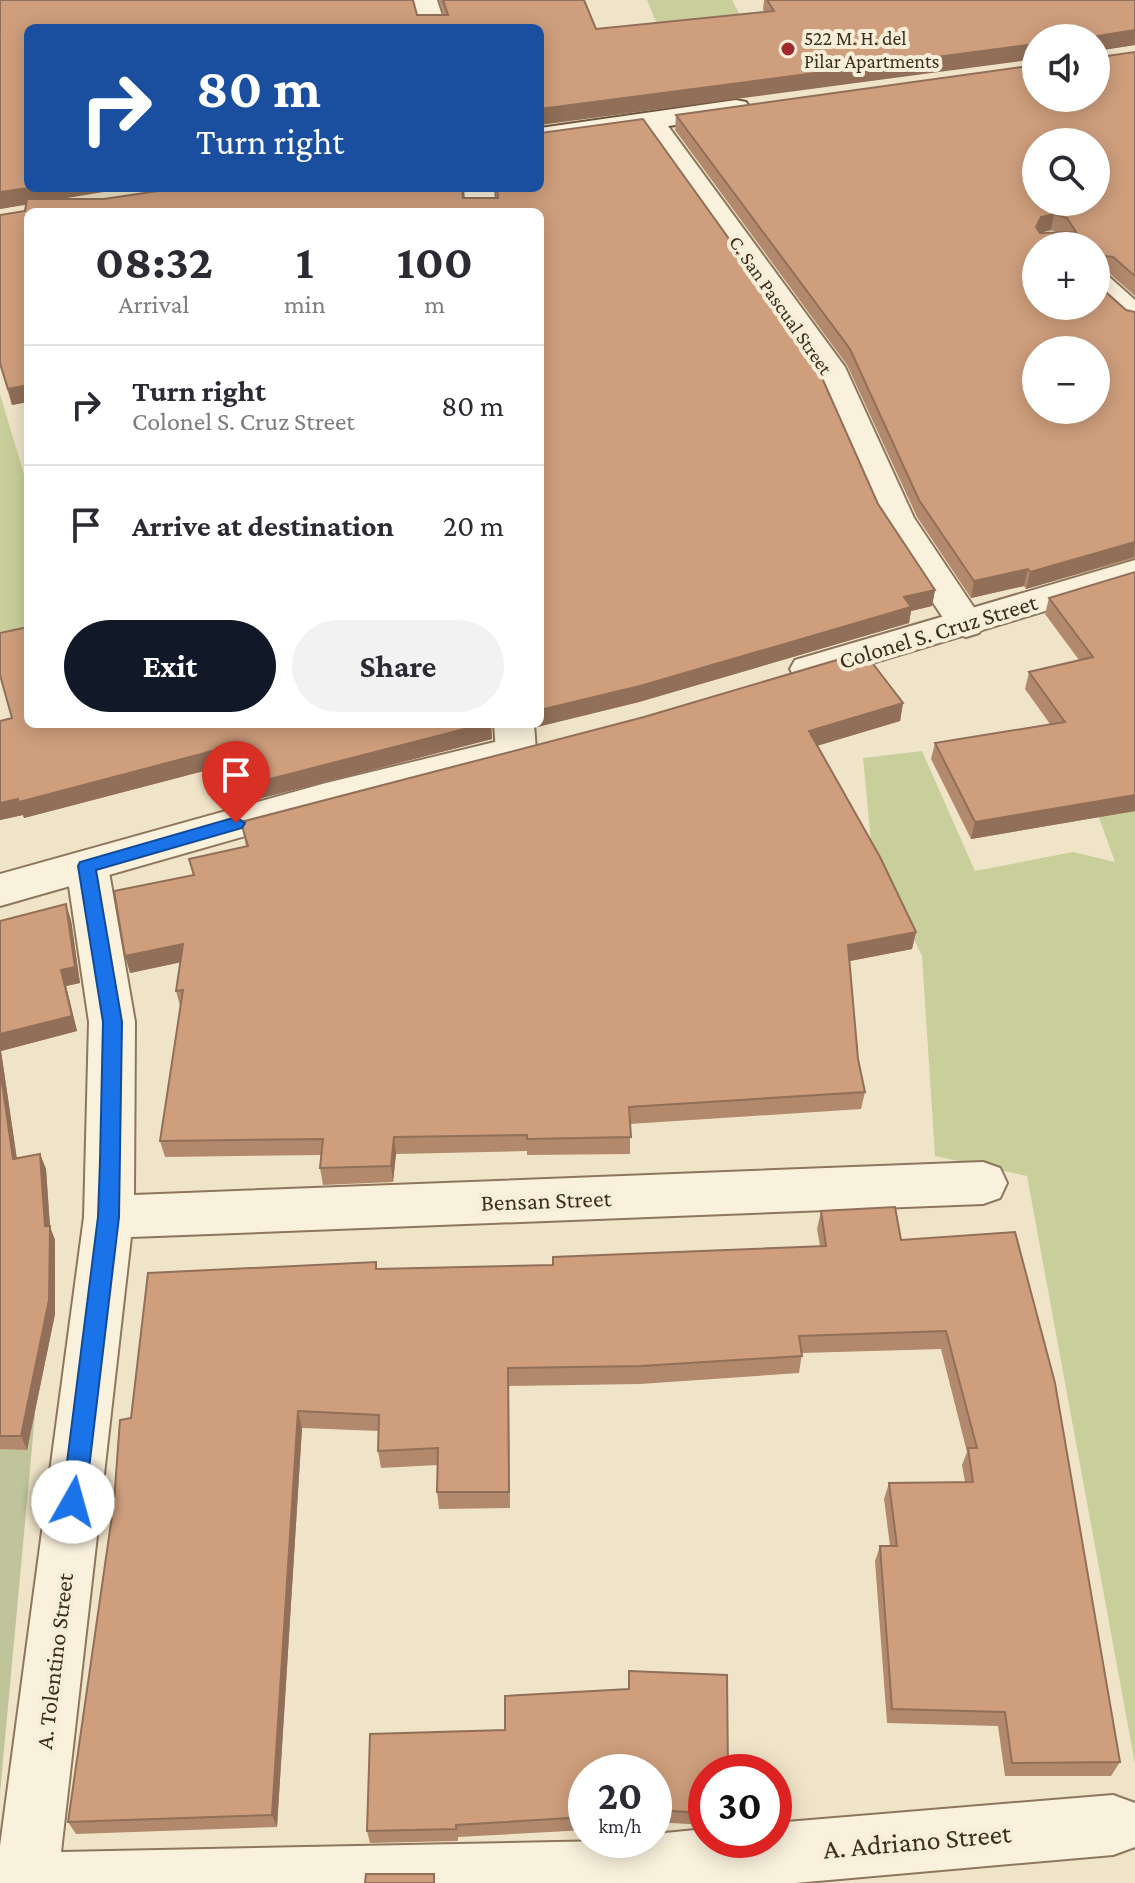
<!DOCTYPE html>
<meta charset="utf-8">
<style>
body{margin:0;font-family:"Crimson Pro",serif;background:#f2f2f3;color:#2b2b33;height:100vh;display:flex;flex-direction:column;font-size:30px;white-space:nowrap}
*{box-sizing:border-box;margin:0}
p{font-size:26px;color:#7c7c81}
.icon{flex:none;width:44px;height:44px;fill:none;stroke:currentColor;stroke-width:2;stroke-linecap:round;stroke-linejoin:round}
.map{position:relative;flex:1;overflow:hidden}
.side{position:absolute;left:24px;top:208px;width:520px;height:520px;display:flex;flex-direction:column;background:#fff;border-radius:12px;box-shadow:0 4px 20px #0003}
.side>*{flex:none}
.hud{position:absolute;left:24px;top:24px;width:520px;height:168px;border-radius:12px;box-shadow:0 4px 20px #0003;background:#1a4fa0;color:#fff;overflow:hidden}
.tools{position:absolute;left:1022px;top:24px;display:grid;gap:16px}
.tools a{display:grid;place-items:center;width:88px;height:88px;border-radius:50%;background:#fff;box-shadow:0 4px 20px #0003;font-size:40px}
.speed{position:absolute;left:568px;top:1754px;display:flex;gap:16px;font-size:40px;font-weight:700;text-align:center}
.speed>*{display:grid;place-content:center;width:104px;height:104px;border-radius:50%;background:#fff;box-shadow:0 4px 20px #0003;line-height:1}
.speed small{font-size:20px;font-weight:400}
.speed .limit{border:12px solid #d22;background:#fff;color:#111}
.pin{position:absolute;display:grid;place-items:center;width:68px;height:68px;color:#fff;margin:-82px -34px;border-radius:50% 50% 50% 0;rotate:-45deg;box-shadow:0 0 8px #0007}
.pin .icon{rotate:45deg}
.me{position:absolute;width:88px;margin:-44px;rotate:7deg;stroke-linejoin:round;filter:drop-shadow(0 0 6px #0008)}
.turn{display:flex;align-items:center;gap:28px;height:168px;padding:0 40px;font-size:36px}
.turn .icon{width:104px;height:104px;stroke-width:2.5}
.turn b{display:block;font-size:56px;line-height:68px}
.eta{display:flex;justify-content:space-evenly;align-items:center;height:136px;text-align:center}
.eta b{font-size:48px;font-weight:700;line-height:56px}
.action{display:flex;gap:16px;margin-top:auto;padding:16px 40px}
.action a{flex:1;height:92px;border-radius:48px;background:#111827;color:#fff;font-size:32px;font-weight:700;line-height:92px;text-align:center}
.action a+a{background:#f2f2f3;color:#2b2b33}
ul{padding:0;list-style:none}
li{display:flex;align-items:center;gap:24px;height:120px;padding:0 40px;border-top:2px solid #e1e1e2}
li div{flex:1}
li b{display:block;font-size:30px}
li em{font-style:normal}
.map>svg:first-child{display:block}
.green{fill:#c9cf9b}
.cemetery{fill:#bfc49a}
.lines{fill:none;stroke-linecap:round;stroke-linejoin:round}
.minor-casing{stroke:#8d765c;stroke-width:4}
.tertiary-casing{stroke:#8d765c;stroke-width:4}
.secondary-casing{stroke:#6f573f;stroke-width:4}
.minor{fill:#faf1dc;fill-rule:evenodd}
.tertiary{fill:#faf1dc;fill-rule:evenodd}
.secondary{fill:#faf1dc;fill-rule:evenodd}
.wall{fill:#b2896c;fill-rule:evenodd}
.shaded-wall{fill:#916f58}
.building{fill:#cf9f7d;stroke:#916f58;stroke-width:2;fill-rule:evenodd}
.route{fill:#1a73e8;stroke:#114b97;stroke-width:2}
.poi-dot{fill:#9e2a2b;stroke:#f7eed8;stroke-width:3}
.labels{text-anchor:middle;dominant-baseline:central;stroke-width:8;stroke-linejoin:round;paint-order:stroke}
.far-poi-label{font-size:20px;fill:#3d2e20;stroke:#f7eed8;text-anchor:start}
.far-street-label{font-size:20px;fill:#3d2e20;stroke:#f7eed8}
.street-label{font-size:24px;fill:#3d2e20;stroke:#f7eed8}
.near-street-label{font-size:28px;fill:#3d2e20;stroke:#f7eed8}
</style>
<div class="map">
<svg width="1135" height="1883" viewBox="0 0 1135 1883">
<rect width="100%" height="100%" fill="#f0e4c8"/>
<path class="green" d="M647,0h85l10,19 -84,8z
M0,394l28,94v143l-28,4z
M922,751l53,120 98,-19 42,10 -26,-72 46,8v966l-108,-588 -92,-20 -13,-200 -50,-104 -9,-94z"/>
<path class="cemetery" d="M35,1415l-35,378v-371z"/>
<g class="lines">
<defs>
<path id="minor" d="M411,0h26l9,28h-26z
M650,113l10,2 185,252 69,151 71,106 -6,9 -13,4 -13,-4 -75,-114 -66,-151 -176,-247 4,-6z
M464,188h30l2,24h-30z
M1096,273l11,2 28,25v27l-11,-3 -28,-25z
M494,724h40l2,27 -6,10 -14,4 -14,-4 -6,-10z
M87,850l15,5 6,11 27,156 -1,173 849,-33 17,6 7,15 -7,15 -17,6 -852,33 -70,615 593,-12v-6l52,-5v11h68v-17l339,-28 22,8v44l-22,8 -318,28h-795v-37l84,-629 5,-195 -23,-156 6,-11z"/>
<path id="tertiary" d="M1135,560v24l-326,98 -14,-4 -5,-9 5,-9z
M507,739l14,4 6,10 -6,10 -195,50 -326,93v-32l326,-91z"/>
<path id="secondary" d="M736,100l10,2 4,6 -4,6 -206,32v-18z"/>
</defs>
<use href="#minor" class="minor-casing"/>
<use href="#tertiary" class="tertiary-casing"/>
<use href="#secondary" class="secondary-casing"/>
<use href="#minor" class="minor"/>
<use href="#tertiary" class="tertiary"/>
<use href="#secondary" class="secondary"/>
</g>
<path class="wall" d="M0,0l417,15h27l-5,-15h145l12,29 168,-17 -1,-3 1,-9h371v45l-39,6v3l4,3 35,-5v244l-26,-23 -11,-2v14l28,25 9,2v246l-109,31 -2,-3 -53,12 -54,-81 -70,-152 -172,-235 1,-15 360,-17 60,-60 -556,-10 -481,171 438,-1 -1,-10h44l338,316 57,86 -3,16 -21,5 -2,12 -270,79 -102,25 -1,-3h4v-512h-512v190l-16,3 -12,-39v-151l25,-4 1,-7 -26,5zM1051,230l8,3h-19z
M1135,572v239l-164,28 -40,-80 4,-16 115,-19 -25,-35 4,-17 50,-12 -34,-46 4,-16z
M903,703l-3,18 -83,25 99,186 -4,17 -63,12 9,98 7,33 -4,17 -231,15v30l-103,1v-4l-131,3 -3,28 -70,3 -3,-17 1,-13 -156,2 -5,-16 20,-135 -4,-15 4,-29 -50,11 63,-98 -4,-16 57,-13 -5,-24z
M12,718l16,6h463l1,15 -257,66 -12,-39 -199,52 -1,-3 -23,5v-99z
M71,920l9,63 -14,3 11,45 -76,20 16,108 23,-5 6,15 4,58 5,13v74l-28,136 -27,-1v-528z
M821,1211l80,29 114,-8 105,530 -9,14h-106l-7,-50 -111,-3 -12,-162 5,-15h10l-6,-47 5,-16 76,-1 -3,-17 5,-13 -26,-103 -139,4 -3,20 -159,11 -131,2 1,122 -71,1 -2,-17 1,-27 -57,3 -3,-17 1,-20 -77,-3 -25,399 -201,7 -8,-12 63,-404 246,-149 176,-4 267,-19 -3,-17z
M629,1671l77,101v53l-52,-3v-50h-68v58l-128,7v4l-88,2 -3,-12 138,-101 123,-41z"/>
<path class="shaded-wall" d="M1135,30v15l-39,6 1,-15z
M1036,44v15l-496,66v-16z
M28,188h100l-128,21v-17z
M1054,214l-3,16 -13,3 -2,-6 5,-10z
M28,385v17l-16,3 -4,-16z
M1135,542l-1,15 -108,32 4,-17z
M1028,569l-4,17 -53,12 3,-17z
M935,590l-3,16 -21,5 -2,12 -270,79 -102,25v-3h3v-14l364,-113z
M903,703l-3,18 -94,28 3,-18z
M484,724h7l1,15 -257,66 -4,-16z
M220,749l3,17 -199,52 -1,-3 -23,5v-17z
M1135,795v16l-164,28 4,-17z
M66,904l5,16 9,63 -14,3 11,45 -76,20 18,123 -6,-15 -13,-91v-34l61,-64z
M916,932l-4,17 -67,13 3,-17z
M183,944l4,17 -57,12 -5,-17z
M394,1137l2,17 -3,28 -2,-16z
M40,1154l6,15 4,58 5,13v74l-28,136 -6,-14 24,-210z
M298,1411l4,17 -25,399 -5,-12z"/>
<path class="building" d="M0,0h413l4,15h31l-5,-15h141l12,29 178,-18 -7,-11h368v30l-38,6 -1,18 4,3 35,-5v224l-22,-19 -15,-2v30l28,25 9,2v230l-105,30 -2,-3 -54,12 -55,-81 -69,-151 -174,-234 360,-50v33h60v-60h-60v6l-496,65v-81h-512v160l-28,4zM1036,142h60v60h-60zM1054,214l13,4 9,14 -36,1 -4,-6 5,-10zM1036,246h60v60h-60zM1036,350h60v60h-60z
M643,119l168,234 67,151 57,86 -31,7 7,10 -271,79 -100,24v-498h-512v173l-20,4 -8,-26v-148l25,-4 2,-12h77l74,-11h284l1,10h35l-1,-10h43v-55z
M1135,572v223l-160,27 -40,-79 130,-21 -36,-50 64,-15 -44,-59z
M28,627v97h456l-253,65 -11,-40 -201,53 -1,-3 -18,4v-82l12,-3 -12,-43v-42z
M864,652l39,51 -94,28 71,126 36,75 -68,13 10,114 7,33 -236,15 2,30 -104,2v-4l-133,2 -3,29 -71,2 3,-29 -163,2 23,-151 -7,1 7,-47 -58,12 -11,-65 80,-16 -5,-16 59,-13 -7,-24 403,-105z
M66,904l9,63 -14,3 11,46 -72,18v-113z
M0,1068l13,91 27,-5 5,72h5l-1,74 -28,136h-21z
M895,1207l6,33 114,-8 40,151 65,379 -108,1 -7,-51 -113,-3 -12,-163h17l-8,-63 84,-1 -5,-34h9l-31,-117 -147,5 3,20 -161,10 -133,2 1,124h-72l1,-44 -60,3 1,-36 -81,-4 -26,404 -204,7 46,-320 6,-82 11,-2 17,-145 228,-11v7l177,-4v-8l273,-11 -5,-35z
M629,1671l98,4 1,97h-22v41l-52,-3v-38h-68v45l-130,8v4l-89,2 3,-97 135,-4v-34l124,-7z
M366,1874h68v9h-69z"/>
<path class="route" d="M236,817l9,6 -3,5 -146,42 26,152 -3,195 -34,285 -4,8 -8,3 -8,-3 -3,-8 36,-285 2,-56 3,-139 -25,-156 2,-4z"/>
<circle class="poi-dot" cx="788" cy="49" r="8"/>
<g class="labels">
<g class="far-poi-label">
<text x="804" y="38">522 M. H. del<tspan x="804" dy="23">Pilar Apartments</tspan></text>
</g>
<g class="far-street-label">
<text transform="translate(781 305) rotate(55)">C. San Pascual Street</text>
</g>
<g class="street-label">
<text transform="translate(938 631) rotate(-17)">Colonel S. Cruz Street</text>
<text transform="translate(546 1200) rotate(-2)">Bensan Street</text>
<text transform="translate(54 1661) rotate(-83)">A. Tolentino Street</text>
</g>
<g class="near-street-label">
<text transform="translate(917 1841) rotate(-5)">A. Adriano Street</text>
</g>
</g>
</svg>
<div class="tools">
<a><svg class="icon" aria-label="sound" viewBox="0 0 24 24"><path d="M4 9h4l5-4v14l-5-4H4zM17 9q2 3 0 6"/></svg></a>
<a><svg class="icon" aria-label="search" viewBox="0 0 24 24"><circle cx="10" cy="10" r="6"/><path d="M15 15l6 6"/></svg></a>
<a>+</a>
<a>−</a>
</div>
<div class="speed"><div>20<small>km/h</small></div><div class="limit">30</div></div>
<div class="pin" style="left:236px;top:823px;background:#d93025"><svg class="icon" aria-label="arrive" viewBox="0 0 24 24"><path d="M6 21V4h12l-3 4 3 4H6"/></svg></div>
<svg class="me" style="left:73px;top:1502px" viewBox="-20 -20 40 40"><circle r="19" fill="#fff"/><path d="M0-13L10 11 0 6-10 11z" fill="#1a73e8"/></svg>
<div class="hud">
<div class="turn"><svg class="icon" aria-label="right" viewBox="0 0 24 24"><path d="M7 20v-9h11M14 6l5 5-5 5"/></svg><div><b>80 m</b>Turn right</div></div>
</div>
<section class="side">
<div class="eta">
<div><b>08:32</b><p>Arrival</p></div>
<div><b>1</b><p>min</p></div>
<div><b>100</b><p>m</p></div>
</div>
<ul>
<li><svg class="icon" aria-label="right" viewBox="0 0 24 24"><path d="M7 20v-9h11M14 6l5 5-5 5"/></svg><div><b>Turn right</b><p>Colonel S. Cruz Street</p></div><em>80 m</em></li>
<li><svg class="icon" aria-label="arrive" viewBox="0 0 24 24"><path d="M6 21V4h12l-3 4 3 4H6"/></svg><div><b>Arrive at destination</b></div><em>20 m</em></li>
</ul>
<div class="action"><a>Exit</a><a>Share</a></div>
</section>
</div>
